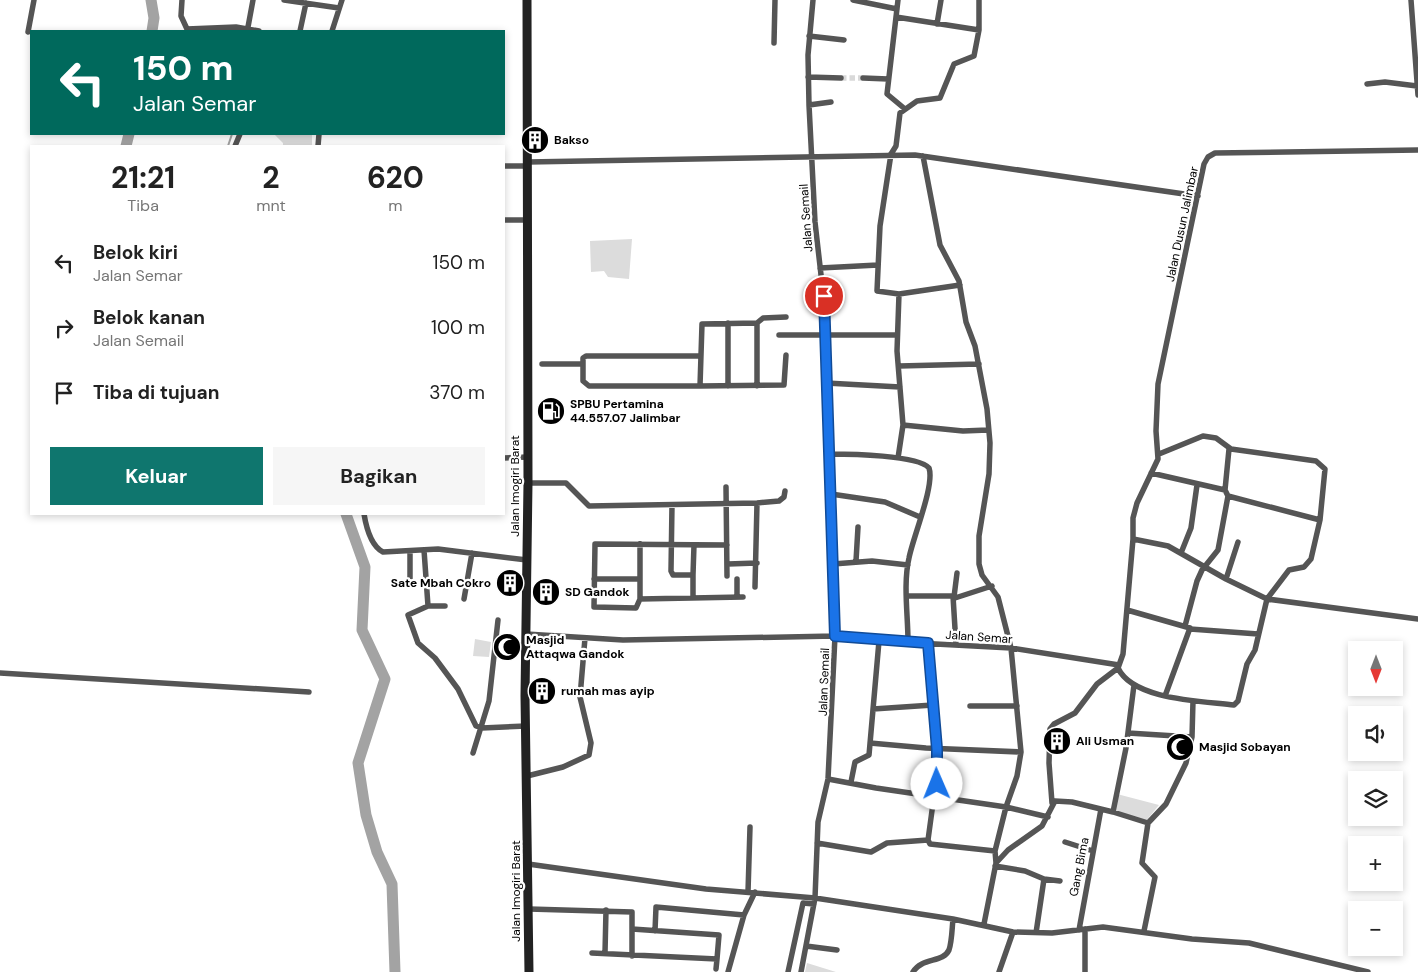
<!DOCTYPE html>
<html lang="id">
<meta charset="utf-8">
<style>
body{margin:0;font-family:"DM Sans",sans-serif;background:#f6f6f6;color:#222;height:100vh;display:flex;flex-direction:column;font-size:19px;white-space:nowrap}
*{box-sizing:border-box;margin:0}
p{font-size:16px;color:#767676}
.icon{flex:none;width:28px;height:28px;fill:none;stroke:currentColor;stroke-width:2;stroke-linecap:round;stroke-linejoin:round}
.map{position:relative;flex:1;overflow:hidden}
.panel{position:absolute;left:30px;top:145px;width:475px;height:370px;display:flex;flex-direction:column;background:#fff;border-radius:0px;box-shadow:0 2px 8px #0003}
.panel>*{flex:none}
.top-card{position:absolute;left:30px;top:30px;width:475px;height:105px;border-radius:0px;box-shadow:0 2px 8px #0003;background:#00695c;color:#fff;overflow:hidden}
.needle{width:32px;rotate:180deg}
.buttons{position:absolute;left:1348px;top:641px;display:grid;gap:10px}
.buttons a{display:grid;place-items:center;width:55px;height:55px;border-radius:0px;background:#fff;box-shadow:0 2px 8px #0003;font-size:25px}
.pin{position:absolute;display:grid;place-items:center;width:42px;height:42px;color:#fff;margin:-21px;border:2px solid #fff;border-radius:50%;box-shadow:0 1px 5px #0007}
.me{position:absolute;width:55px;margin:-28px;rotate:359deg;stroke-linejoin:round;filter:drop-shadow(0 0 4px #0008)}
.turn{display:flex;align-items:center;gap:18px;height:105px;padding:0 20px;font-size:22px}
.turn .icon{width:65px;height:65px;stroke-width:2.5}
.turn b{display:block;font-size:35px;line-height:42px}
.eta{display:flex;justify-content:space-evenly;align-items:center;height:85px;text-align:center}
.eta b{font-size:30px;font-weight:700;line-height:35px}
.button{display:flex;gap:10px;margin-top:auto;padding:10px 20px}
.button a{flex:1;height:58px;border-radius:0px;background:#0f766e;color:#fff;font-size:20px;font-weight:700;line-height:58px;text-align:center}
.button a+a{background:#f6f6f6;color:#222}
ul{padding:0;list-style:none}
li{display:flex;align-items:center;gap:15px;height:65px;padding:0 20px}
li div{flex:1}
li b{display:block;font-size:19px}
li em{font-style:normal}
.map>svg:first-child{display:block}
.green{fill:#dcdcdc}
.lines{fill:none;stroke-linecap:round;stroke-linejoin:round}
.stream{stroke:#a3a3a3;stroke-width:2}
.river{stroke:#a3a3a3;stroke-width:11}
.minor-tunnel{stroke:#d9d9d9;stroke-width:5.5;stroke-dasharray:5.5 3;stroke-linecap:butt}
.minor{stroke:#555;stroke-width:5.5}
.secondary{stroke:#222;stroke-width:9}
.route-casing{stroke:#114b97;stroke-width:12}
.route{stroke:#1a73e8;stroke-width:9}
.labels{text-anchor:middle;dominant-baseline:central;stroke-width:4.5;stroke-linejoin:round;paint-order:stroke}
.poi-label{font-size:12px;font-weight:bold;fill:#000;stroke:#fff;text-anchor:start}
.street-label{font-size:12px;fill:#000;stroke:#fff}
</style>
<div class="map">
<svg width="1418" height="972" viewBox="0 0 1418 972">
<rect width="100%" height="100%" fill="#fff"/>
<path class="green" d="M274,134h38v12h-29v-3z
M632,239l-3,40 -21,-2 -4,-6 -13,1 -1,-31z
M475,639l16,3 -2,15 -16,-1z
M1117,794l42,11 -13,16 -31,-10z
M807,963l29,9h-31z"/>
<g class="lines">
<path class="stream" d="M228,146l4,-12"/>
<path class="river" d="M151,0l3,18 -2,13
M126,146l3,-12
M346,514l19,53 -3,63 23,49 -27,84 8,52 11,37 15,32 3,88"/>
<path class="minor-tunnel" d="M841,78h22"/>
<path class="minor" d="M182,0l-1,16 6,13 49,-2 23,4
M284,0l55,8
M853,0l44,9
M898,0l-11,94 18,15
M1411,0l7,95
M896,17l83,13
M937,24l4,-24
M244,30l4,-3 5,-27
M300,31l6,-28
M332,31l10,-31
M28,32l6,-32
M809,36l35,4
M774,43l1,-43
M808,77l33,1
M863,78l25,1
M1367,84l18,-2 32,4
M809,105l22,-3
M235,146l5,-12
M318,146l1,-12
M923,156l17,89 19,36 7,41 9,24 12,63 3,34 -1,31 -10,62v28l3,11 16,22 13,51 10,104 -4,24 -11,31 -11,44 1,12 -12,61
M528,162l387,-7 283,41
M504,166h24
M504,220h24
M820,268l58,-3
M899,294l61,-9
M757,323l6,-5 23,-1
M779,335h118
M700,356h-114l-3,2v23l6,5h111l2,-62 55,-1v63
M542,364h41
M899,366l80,-2
M826,383l74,4
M700,386l84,-1 2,-30
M728,386v-63
M903,425l60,6 25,-1
M830,454c19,0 88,1 99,14 6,17 -16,69 -20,90 -6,26 -1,57 -1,84
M1159,454l44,-18 13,2 15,11 85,12 9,8 -5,51 -9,39 -7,8 -15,3 -22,29 -12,51 -8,14 -9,37 -4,4c-32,-4 -101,-5 -116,-37l5,-14 10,-115v-21l4,-15 21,-44 -2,-28 2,-47 46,-220 4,-7 7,-4 203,-3
M504,458l24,-1
M898,458l5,-33 -6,-74 2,-57 -22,-3 3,-65 11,-72 5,-8 4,-33 17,-12 23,-3 14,-34 20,-8 5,-26v-30
M1151,473l74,17
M528,483h38l23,23 168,-3 22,-2 5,-4 1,-6
M726,487l1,89
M831,494l54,8 35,15
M1228,496l92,24
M672,505l-1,66 2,4h20l1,-30
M364,514c2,12 7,32 19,38l55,-3 89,11
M1133,539l35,7 58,33 41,20 151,20
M640,544v55
M727,545l-132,-1 -1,63 42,1 4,-9 103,-2
M424,550l4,56
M410,551v30
M1181,553l10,-25 6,-43
M856,561l2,-34
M728,564l29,-1
M833,564l39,-3 36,4
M693,575v21
M594,579h46
M1226,579l12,-37
M755,587l2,-84
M907,596h46l3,49
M737,597v-18
M954,597l3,-24
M955,598l37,-12
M464,599l8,-46
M445,606h-17l-20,9 10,28 17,15 23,31 18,37 6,2 44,-2
M1127,610l63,18 -25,68
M1185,626l12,-45 5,-11 16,-20 10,-54 -3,-6 4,-41
M1190,629l68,5
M526,634l97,6 212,-4 44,5 132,7 108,17
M928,643l9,106 -1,48
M0,673l309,19
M970,706h47
M873,709l60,-4
M1128,733l64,4
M870,743l56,5 95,4
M473,753l16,-52 9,-81
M527,776l36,-9 26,-12 2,-12 -11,-46 5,-59
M828,779l48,9 130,19 42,10
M851,782l4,-20 14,-7 10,-114
M934,796l-6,44 2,4 65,7
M1052,803l-3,-40 1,-34 4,-5 21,-11 22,-29 21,-16
M1113,812l35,11
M1065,842l28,9
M817,843l54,9 16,-9 41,-3
M996,863l12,-13 34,-24 13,-25 17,1 41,10 13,-64 8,-63
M528,864l178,25 109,9 138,21 60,13 39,1 51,-6 89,12 57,4 119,29
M995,866l30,5 19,8 -8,54
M1044,879l16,2
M748,892l2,-65
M529,909l103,3v44
M632,929l87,6 -2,24
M1085,929v43
M1079,930l22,-121
M655,931l1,-24 88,8
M1144,931l11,-54 -13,-14 6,-40 18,-19 20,-41 6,-26 1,-36
M806,946l31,4
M592,953l125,6 -1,10
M605,953l1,-43
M728,972l16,-57 11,-23
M788,972l15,-69 11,1
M801,972l14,-74 3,-76 10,-43 7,-143 -10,-326 -10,-88 -6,-117 -1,-50 5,-55
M913,972c9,-15 30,-9 36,-22 3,-9 3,-22 4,-31
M999,972l14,-40"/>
<path class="secondary" d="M527,0l1,483 -3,213 4,276"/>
</g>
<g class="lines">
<defs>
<path id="route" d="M824,296l11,340 93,7 9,106v35"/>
</defs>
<use href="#route" class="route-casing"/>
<use href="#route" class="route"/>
</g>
<defs>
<symbol id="building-disc" viewBox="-11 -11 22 22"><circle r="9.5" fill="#000" stroke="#fff"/><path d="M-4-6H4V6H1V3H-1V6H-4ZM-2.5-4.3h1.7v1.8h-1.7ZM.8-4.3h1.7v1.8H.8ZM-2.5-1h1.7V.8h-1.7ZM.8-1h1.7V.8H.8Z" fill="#fff"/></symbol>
<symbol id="fuel-disc" viewBox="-11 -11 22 22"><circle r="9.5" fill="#000" stroke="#fff"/><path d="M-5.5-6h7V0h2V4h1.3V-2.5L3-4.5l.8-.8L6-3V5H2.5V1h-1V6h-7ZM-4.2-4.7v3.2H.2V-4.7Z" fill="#fff"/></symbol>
<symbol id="mosque-disc" viewBox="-11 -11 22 22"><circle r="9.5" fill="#000" stroke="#fff"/><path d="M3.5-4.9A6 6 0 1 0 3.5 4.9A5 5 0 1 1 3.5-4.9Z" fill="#fff"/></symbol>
</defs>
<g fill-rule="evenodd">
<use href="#building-disc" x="519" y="124" width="32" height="32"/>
<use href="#fuel-disc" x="535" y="395" width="32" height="32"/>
<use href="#building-disc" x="494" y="567" width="32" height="32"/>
<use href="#building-disc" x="530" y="576" width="32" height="32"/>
<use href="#mosque-disc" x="491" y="631" width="32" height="32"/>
<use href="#building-disc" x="526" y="675" width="32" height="32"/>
<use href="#building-disc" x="1041" y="725" width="32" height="32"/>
<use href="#mosque-disc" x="1164" y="731" width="32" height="32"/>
</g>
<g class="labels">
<g class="poi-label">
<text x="554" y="140">Bakso</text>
<text x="570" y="404">SPBU Pertamina<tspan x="570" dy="14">44.557.07 Jalimbar</tspan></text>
<text x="491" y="583" text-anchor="end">Sate Mbah Cokro</text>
<text x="565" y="592">SD Gandok</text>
<text x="526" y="640">Masjid<tspan x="526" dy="14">Attaqwa Gandok</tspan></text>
<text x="561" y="691">rumah mas ayip</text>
<text x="1076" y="741">Ali Usman</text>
<text x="1199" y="747">Masjid Sobayan</text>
</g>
<g class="street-label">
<text transform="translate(806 218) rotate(-94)">Jalan Semail</text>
<text transform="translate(1182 224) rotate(-78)">Jalan Dusun Jalimbar</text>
<text transform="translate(515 486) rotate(-90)">Jalan Imogiri Barat</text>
<text transform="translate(979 637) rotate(4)">Jalan Semar</text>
<text transform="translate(824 682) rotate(-88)">Jalan Semail</text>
<text transform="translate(1079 867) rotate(-79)">Gang Bima</text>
<text transform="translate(516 891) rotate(-90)">Jalan Imogiri Barat</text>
</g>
</g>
</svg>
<div class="buttons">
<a><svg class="needle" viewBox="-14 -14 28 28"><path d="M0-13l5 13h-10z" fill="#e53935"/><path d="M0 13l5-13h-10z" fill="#767676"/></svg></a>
<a><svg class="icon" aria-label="sound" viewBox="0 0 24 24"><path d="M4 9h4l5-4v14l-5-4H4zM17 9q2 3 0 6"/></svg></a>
<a><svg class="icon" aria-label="layers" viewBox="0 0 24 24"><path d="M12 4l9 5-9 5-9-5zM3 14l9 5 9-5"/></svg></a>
<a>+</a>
<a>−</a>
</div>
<div class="pin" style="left:824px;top:296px;background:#d93025"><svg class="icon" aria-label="arrive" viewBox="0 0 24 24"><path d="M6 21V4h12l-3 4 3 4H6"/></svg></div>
<svg class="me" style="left:937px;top:784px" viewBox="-20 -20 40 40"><circle r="19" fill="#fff"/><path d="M0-13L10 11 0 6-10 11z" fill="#1a73e8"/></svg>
<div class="top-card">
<div class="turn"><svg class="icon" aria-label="left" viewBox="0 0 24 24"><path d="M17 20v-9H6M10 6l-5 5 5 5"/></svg><div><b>150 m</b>Jalan Semar</div></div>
</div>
<section class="panel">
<div class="eta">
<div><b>21:21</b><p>Tiba</p></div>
<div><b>2</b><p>mnt</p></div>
<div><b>620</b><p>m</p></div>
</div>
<ul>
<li><svg class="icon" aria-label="left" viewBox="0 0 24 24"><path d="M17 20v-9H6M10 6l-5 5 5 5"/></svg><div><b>Belok kiri</b><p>Jalan Semar</p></div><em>150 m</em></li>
<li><svg class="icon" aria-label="right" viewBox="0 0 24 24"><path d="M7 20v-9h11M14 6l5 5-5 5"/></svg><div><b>Belok kanan</b><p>Jalan Semail</p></div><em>100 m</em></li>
<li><svg class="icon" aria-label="arrive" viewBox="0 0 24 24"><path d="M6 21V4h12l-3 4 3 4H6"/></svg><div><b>Tiba di tujuan</b></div><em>370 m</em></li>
</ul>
<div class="button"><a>Keluar</a><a>Bagikan</a></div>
</section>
</div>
